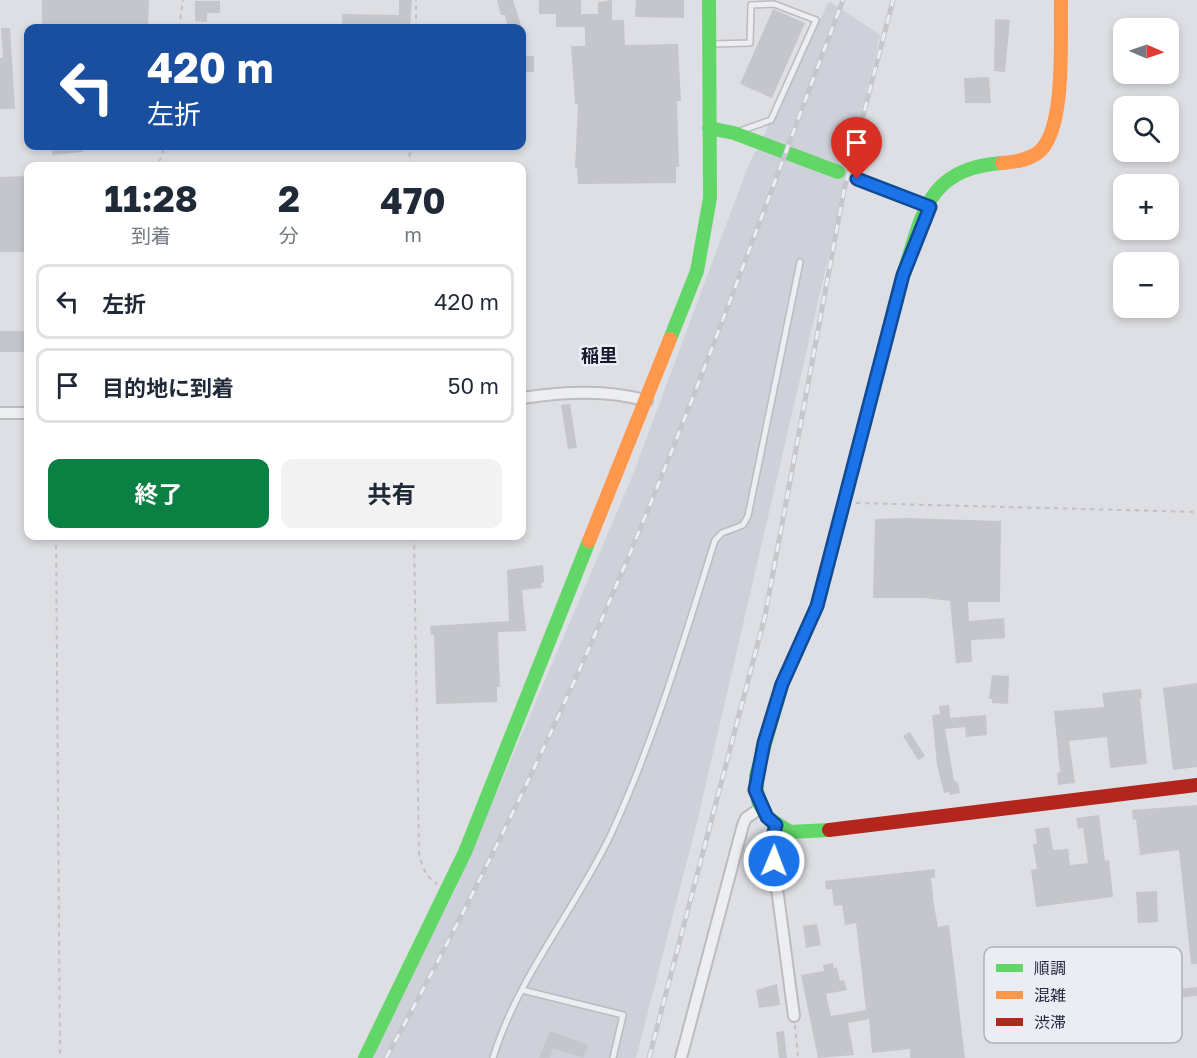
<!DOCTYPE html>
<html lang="ja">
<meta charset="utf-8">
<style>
body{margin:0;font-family:"Golos Text","Noto Sans JP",sans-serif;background:#f2f2f3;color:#1f2937;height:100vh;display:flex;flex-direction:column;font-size:22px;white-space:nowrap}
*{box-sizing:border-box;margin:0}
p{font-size:20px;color:#747a83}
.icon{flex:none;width:33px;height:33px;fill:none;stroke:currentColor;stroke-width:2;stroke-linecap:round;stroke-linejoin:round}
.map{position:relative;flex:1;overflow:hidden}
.details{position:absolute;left:24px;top:162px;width:502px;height:378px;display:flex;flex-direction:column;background:#fff;border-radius:12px;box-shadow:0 3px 9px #0003}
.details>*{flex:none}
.hud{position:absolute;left:24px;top:24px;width:502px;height:126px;border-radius:12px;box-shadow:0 3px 9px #0003;background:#1a4fa0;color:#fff;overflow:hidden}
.needle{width:39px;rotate:92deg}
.controls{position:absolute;left:1113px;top:18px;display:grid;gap:12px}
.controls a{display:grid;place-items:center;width:66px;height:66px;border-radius:12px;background:#fff;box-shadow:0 3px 9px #0003;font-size:30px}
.pin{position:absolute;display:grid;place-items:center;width:51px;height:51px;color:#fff;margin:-62px -26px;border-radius:50% 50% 50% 0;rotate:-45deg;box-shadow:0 0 6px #0007}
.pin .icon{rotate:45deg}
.me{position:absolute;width:66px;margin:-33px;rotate:1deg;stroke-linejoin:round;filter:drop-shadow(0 0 4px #0008)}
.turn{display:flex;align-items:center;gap:21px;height:126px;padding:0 24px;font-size:27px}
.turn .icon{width:78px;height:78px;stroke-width:2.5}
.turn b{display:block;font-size:42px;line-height:51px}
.eta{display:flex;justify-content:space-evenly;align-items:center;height:102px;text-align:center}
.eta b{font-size:36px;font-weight:700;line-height:42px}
.primary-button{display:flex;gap:12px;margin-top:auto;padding:12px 24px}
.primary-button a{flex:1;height:69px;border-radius:12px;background:#0b8043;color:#fff;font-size:24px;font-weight:700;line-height:69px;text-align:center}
.primary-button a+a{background:#f2f2f3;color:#1f2937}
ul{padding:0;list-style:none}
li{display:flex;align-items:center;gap:18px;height:75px;margin:0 12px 9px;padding:0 12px;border:3px solid #e0e1e3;border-radius:12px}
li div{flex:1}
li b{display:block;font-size:22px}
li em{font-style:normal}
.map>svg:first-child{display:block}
.built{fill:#ced0da}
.building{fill:#c5c6cc}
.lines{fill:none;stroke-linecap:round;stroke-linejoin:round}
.lane-casing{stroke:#bbbcc2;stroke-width:8}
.street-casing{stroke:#bbbcc2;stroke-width:14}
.path{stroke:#c0c0c7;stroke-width:2;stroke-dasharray:4.5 4.5;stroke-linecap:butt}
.lane{stroke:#edeef1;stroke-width:5}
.street{stroke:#edeef1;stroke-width:10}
.fast{stroke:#63d668;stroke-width:14}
.slow{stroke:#ff974d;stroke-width:14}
.jam{stroke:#b3261e;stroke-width:14}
.rail-casing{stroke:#c6c7cc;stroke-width:5}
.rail{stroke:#ebedf5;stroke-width:3;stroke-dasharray:9;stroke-linecap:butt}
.route-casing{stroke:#114b97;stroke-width:15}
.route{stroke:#1a73e8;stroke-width:10}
.labels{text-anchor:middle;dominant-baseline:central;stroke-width:5;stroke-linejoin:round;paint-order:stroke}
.quarter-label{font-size:18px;font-weight:bold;fill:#171a2f;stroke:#ebedf5}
.key{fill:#ebedf5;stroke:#afb2be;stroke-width:1.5}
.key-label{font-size:16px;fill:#24283f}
</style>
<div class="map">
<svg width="1197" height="1058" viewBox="0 0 1197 1058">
<rect width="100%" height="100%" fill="#dedfe4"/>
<path class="built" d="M829,1l51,34 -183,787 -61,236h-265l85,-170 178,-416 113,-303z"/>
<path class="building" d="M42,0h107l-1,28h-106z
M399,0h13l-2,28 -68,-2v-12l57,1z
M497,0h16l9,28h-14l-3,-13h-4z
M539,0h42v14h17v-12l14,-2v20h12l1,25 53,-1 3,57h-4l2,66h-3v16l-98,1 -1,-16h-2l3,-64h-3l-4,-58h14v-19h-29v-13h-17z
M636,0h48v18l-49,-1z
M195,1h25v12h-13v9l-12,-1z
M773,9l32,14 -33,75 -32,-14z
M995,19l15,1 -5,52 -11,-1z
M1,28h9l5,81h-15v-51h3z
M522,56h12v16h-12z
M989,77l2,26h-26l-1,-25z
M51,146h31l1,6 -31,3z
M28,176v76h-28v-75z
M0,331h28v21h-28z
M570,404l7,44 -9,1 -7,-44z
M906,518l95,3 -1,81h-32l1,19 35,-3 1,20 -34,2 1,22 -16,1 -6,-62 -26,-3h-51l2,-79z
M543,565l1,17 -3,1 1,5 -20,2 4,41 -28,1 2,55h-3v15l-61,2 -2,-69h-3l-1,-9 79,-5 -2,-51z
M992,675l17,1 -1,28 -16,-1v-4h-3z
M1197,683v84l-24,3 -10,-82z
M1141,689l1,10h-2l7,65 -37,4 -3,-31 -38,4 6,42 -17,2 -1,-12 3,-1 -6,-61 50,-4 -2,-14z
M949,705l1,13 36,-3 1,20 -21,2 -1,-10 -20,2 9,51 4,3 2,10 -10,2 -1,-3 -5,1 -7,-28 -5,-50 8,-1 -1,-8z
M910,732l15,24 -7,4 -15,-24z
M1197,805v159h-6l-12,-114 -39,5 -4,-36 -3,1 -1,-10z
M1099,815l6,46 4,-1 4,37 -77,10 -5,-37 6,-1 -4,-25h4l-2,-15 14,-2 4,23 15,-1 2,16 18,-2 -5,-35 -5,1 -2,-11z
M935,869v9h-4l3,27 4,22 11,-2 16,133h-55v-9l-38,4 -3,-34 -21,4 6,32 -36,3 -17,-83 23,-4 -1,-6 10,-2 1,5 3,-1 3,14 4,-1 3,10 -21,4 5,22 35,-6 -10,-87 -11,2 -3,-20 -8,1 -2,-17 -6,1 -1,-9z
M1157,891l1,31 -20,1 -2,-31z
M817,924l4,21 -15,3 -3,-22z
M777,984l3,21 -21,3 -3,-18z
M1197,987v9l-47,5 -1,-8z
M550,1031l38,14 -5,13 -30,-10 -3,10h-11z
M784,1031l3,27h-8l-3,-26z"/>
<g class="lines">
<defs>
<path id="lane" d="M711,44l39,-1 1,-38 23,-1 42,16 -45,100 -31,11
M522,990l101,25 -10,43
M493,1058c25,-82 83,-149 119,-226 43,-94 72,-193 103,-292l7,-7 21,-8 5,-9 52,-254"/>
<path id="street" d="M522,398c39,-6 87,-9 125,3
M0,413h28
M776,825l-5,18 23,173
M681,1058l62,-233 3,-7 16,-11"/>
</defs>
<use href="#lane" class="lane-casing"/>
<use href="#street" class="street-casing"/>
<path class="path" d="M179,28l4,-28
M416,28v-28
M151,166l9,-6 5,-14
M409,166l1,-20
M856,503l341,9
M56,536l4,522
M414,536l5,317c3,13 6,23 18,31
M795,1025l3,33"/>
<use href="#lane" class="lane"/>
<use href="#street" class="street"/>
<path class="fast" d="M709,128l25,5 104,39
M857,179l73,28
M670,339l27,-68 13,-73 -1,-198
M829,830l-39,2 -23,-15 -9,-16 -2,-25 26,-92 35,-78 86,-331c20,-62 24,-107 99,-112
M365,1058l100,-206 124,-311"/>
<path class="slow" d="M1002,163c13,-1 29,-3 39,-13 25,-25 19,-113 20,-150
M589,541l81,-202"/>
<path class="jam" d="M829,830l368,-45"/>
<defs>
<path id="rail" d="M386,1058c82,-150 157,-302 224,-458 85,-197 157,-400 233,-600
M649,1058l116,-442 79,-426 49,-190"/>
</defs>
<use href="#rail" class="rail-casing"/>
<use href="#rail" class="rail"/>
</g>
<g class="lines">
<defs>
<path id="route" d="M774,861l-3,-18 5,-18 -9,-8 -12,-27 9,-47 18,-59 35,-78 86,-331 27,-68 -73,-28"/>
</defs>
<use href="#route" class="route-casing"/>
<use href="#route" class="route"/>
</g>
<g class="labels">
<g class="quarter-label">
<text x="599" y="355">稲里</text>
</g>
</g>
<rect x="984" y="947" width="198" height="96" rx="9" class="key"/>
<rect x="996" y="964" width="27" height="8" fill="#63d668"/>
<rect x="996" y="991" width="27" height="8" fill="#ff974d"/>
<rect x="996" y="1018" width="27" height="8" fill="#b3261e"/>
<g class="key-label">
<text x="1034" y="974">順調</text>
<text x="1034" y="1001">混雑</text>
<text x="1034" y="1028">渋滞</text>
</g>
</svg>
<div class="controls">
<a><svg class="needle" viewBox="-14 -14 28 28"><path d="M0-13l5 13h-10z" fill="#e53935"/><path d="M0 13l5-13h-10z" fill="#747a83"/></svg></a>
<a><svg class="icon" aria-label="search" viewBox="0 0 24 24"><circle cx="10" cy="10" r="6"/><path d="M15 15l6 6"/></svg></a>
<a>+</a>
<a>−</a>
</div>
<div class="pin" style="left:857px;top:179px;background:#d93025"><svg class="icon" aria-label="arrive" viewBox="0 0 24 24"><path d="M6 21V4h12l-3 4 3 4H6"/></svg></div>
<svg class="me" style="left:774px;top:861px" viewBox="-20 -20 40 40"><circle r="17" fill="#1a73e8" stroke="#fff" stroke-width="3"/><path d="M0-11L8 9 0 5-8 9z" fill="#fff"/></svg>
<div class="hud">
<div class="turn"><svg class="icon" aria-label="left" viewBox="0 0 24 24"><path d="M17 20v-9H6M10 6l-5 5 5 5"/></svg><div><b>420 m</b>左折</div></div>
</div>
<section class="details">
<div class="eta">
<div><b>11:28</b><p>到着</p></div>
<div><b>2</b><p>分</p></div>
<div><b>470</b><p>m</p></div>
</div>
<ul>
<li><svg class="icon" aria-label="left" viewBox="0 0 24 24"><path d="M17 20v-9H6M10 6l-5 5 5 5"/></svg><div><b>左折</b></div><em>420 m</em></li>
<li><svg class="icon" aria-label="arrive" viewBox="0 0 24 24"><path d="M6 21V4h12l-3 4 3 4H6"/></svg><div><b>目的地に到着</b></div><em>50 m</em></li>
</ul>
<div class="primary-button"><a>終了</a><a>共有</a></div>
</section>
</div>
